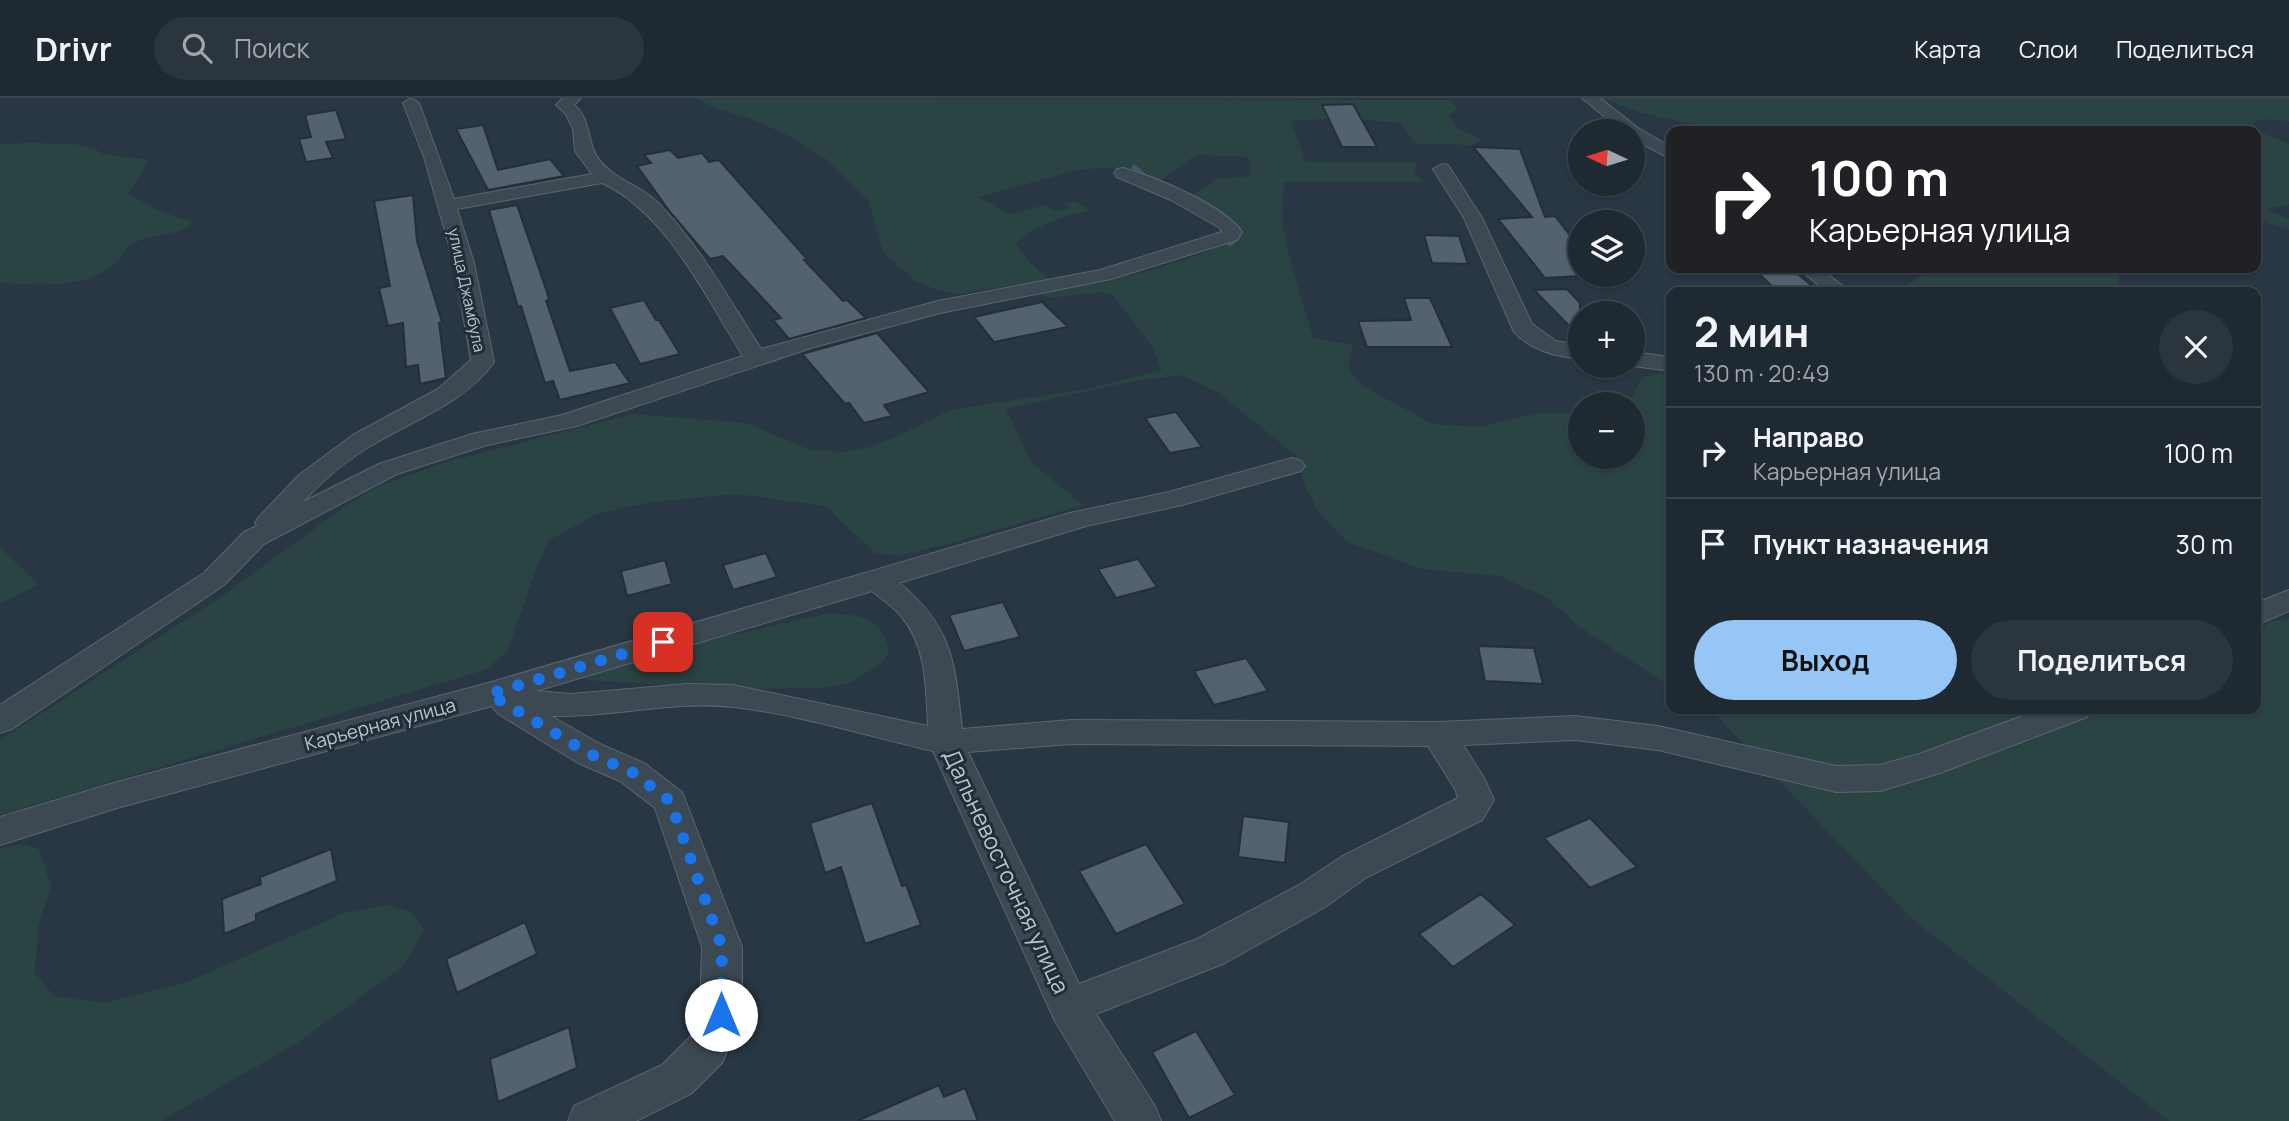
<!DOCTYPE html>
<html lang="ru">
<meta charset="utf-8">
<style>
body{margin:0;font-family:Manrope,sans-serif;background:#2b353e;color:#f1f3f6;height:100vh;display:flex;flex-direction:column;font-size:26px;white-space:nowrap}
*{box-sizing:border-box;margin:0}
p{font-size:23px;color:#a1a6ac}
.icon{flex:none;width:38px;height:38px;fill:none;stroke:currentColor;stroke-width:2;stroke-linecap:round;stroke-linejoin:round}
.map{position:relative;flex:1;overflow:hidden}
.panel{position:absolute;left:1666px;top:189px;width:595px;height:427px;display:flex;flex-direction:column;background:#1e2932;border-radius:14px;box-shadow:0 2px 5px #0004,0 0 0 2px #3c454d}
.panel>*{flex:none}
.top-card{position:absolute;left:1666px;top:28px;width:595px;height:147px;border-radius:14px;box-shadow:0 2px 5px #0004,0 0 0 2px #3c454d;background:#202124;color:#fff;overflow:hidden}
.needle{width:46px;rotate:274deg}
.buttons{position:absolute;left:1568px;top:21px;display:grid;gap:14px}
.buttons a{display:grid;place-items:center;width:77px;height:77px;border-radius:50%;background:#1e2932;box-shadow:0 2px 5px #0004,0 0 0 2px #3c454d;font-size:35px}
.pin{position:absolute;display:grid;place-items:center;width:60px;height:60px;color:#fff;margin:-30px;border-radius:14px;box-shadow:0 4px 10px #0006}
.me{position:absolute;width:77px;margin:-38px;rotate:0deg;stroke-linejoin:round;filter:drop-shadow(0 0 5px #0008)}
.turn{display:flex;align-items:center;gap:24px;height:147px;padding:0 28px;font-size:32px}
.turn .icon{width:91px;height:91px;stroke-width:2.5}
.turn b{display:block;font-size:49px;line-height:60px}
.round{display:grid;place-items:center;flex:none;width:74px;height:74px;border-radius:37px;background:#2b353e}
.head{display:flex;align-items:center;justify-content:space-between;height:119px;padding:0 28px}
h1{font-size:42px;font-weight:700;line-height:52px}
.cta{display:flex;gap:14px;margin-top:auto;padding:14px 28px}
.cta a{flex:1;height:80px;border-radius:42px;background:#96c6f5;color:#111;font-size:28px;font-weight:700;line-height:80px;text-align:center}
.cta a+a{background:#2b353e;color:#f1f3f6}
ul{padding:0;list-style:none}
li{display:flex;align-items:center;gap:21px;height:91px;padding:0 28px;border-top:2px solid #3c454d}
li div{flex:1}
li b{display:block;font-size:26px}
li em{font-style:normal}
header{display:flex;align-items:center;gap:42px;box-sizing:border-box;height:98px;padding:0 35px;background:#1e2932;border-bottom:2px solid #3c454d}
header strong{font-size:33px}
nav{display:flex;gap:38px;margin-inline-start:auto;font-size:24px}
.search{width:490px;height:63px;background:#2b353e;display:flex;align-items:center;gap:18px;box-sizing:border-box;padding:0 24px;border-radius:38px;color:#a1a6ac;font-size:26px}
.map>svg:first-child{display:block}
.green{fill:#2a4443;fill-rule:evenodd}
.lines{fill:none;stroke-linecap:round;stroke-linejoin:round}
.stream{stroke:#3f576b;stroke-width:5}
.building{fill:#54626f;stroke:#232f3a;stroke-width:2}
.minor-casing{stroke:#5b6670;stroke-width:2}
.minor{fill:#3c4852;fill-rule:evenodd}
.route{stroke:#1a73e8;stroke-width:12;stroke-dasharray:0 21.6}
.labels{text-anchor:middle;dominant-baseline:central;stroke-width:6;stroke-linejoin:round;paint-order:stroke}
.far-street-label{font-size:16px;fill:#bac3cc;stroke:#212d38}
.street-label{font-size:19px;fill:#bac3cc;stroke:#212d38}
.near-street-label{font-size:23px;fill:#bac3cc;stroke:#212d38}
</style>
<header>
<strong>Drivr</strong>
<div class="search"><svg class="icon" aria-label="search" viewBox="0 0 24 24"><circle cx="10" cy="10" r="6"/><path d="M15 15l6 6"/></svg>Поиск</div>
<nav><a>Карта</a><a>Слои</a><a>Поделиться</a></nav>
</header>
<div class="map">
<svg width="2289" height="1023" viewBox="0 0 2289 1023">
<rect width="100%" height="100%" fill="#283743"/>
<path class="green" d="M696,0l752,2 10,8 -9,8 8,12 24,11 -7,6 -58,-1 -16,-21 -57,-5 -52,3 15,41 112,1 -4,9 9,10h-139l-2,39 7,35 24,82 40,7 -5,23 14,18 71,38 46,3 58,-14h43v44h53v-53h-11l8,-3 12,-23 13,-5 16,2v312l-94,-62 -28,-26 -49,-23 -78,-7 -75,-27 -29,-31 -13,-25 -10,-31 -76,-62 -38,-18 -42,5 -133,29 26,54 51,42 -139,40 -46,11 -23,-3 -50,-47 -88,-12 -86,8 -54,12 -48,26 -12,26 -30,86 -22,18 -485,145v-75l215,-139 132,-96 32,-19 64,-23 190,-49 114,9 63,27 36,2 27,-6 32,-13 45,-23 136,-21 76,-19 -9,-22 -40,-53 -11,-3 -53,6 -30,-14 -59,10 -20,-3 -25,-10 -32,-29 -14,-51 -40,-40 -40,-25 -40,-18 -34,-10zM1196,57l53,2 2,19 -33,3 -26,17 46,31c-2,4 -4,10 -8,13 -18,15 -145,52 -166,45 -23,-7 -34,-24 -49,-41 22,-20 45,-26 73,-33l-1,-3 -12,-7 -11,3 6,4 -14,3 -11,-6 -36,9 -30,-17 102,-28 42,-1 35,14z
M1601,0h688v23l-27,-2 -9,3 7,10 29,12v60l-23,5 23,10v10l-33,-9v-89h-508l-71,-10 -35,-8z
M30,45l43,1 22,5 8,5 46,6 -21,34 31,17 31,10 -1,6c-16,9 -35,7 -51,14 -12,5 -15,15 -23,23 -32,26 -77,21 -115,19v-139z
M1934,170h188l-7,24h-218z
M0,450l39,36 -39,20z
M824,516c33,0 59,0 65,39l-9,11 -30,19 -31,5 -81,1 -154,-9 6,-12z
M2289,520v503h-120l-260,-205 -190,-198 -14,-9h551v-78l15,-9z
M23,746l16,5 12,38 -13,40 -3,46 19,23 49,7 84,-21 157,-69 45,-8 22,7 13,18 -21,36 -106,77 -136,78h-161v-273z"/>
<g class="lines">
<path class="stream" d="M1134,69l15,13
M1230,146l7,-6 1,-9"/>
</g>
<path class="building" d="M1353,6l24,43h-35l-20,-42z
M336,12l10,29 -20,3 7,16 -27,4 -7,-23 12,-2 -6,-22z
M483,27l15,45 52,-11 14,17 -76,14 -32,-61z
M1473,49l47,2 25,68 10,-1 25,32v28l-35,2 -47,-59 34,-2z
M670,52l8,8 24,-5 7,9 10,-2 88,99 -3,1 39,41 4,-1 19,18 -77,21 -16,-19 8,-2 -58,-62 -13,3 -40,-47 -33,-46 14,-3 -7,-8z
M413,97l4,46 25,81 -3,1 7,55 -26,6 -2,-19 -12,2 -3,-44 -15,3 -9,-38 11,-2 -16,-85z
M517,107l30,87 2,8 -3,1 24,70 45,-9 15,21 -70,17 -7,-19 -8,2 -24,-77 -3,1 -29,-97z
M1424,137l35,1 9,28 -36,-1z
M1753,170h38l28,24h-41z
M1567,191l13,14v34l-46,-47z
M1404,200h26l22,49h-85l-9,-26 53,-1z
M644,202l12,20h3l21,34 -40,10 -30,-56z
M1042,204l26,25 -74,15 -20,-25z
M877,235l52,59 -45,13 8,11 -28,7 -15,-20 -4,1 -43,-50z
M1176,314l26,35 -32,6 -25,-35z
M766,455l11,24 -44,13 -10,-25z
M1138,461l19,28 -41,11 -18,-29z
M665,462l7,24 -45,12 -6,-25z
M1003,504l17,35 -56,14 -15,-36z
M1478,548l56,2 9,36 -58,-3z
M1246,560l22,33 -54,14 -20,-34z
M872,705l30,83 4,-1 15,40 -56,19 -24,-77 -16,6 -15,-50z
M1243,718l46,6 -4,41 -47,-6z
M1590,720l47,49 -47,21 -46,-50z
M1146,746l39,60 -69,30 -37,-63z
M331,751l6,32 -81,33v7l-32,13 -2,-35 39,-15 -1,-7z
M1481,796l34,31 -62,42 -34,-33z
M525,824l12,32 -80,39 -11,-34z
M569,929l8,41 -79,34 -8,-43z
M1196,933l39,64 -46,23 -37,-66z
M939,987l5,12 21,-9 13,33h-121z"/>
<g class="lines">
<defs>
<path id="minor" d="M411,0l8,5 35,96 138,-25 -17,-23 -2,-22 -7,-15 -10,-9 7,-7h18l-7,7c18,14 12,39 26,56 15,18 38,24 56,40 41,40 74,100 105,148l177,-48 162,-31 122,-38 -2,-4 -49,-28 -54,-23 -3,-4 3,-4 6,-1c31,8 102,38 119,64l-5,8 -126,39 -171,34 -126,34 -237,79 -90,19 -90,29 -133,70 -40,41 -212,144 -12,4v-28l204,-132 40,-41 13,-6 -2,-3 4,-6 40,-42 54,-40 85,-46 33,-29 -17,-97 -30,-106 -21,-54zM602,85c64,29 104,114 141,173l-181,59 -90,19 -93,30 -76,38c20,-22 45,-43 71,-58 40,-24 93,-43 120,-82l-20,-99 -17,-54z
M1582,0h18l38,30 33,19v12l-38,-20v-8h-11z
M1442,66l6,1 34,53 50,106 24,17 24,4v14c-25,-3 -48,-8 -66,-27l-50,-114 -31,-49z
M1798,170h22l30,24h-23z
M1633,254l38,5v14l-38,-5z
M1292,360l9,3 4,5 -4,5 -119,34 -96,21 -187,57c54,44 56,80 63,146l109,-9 367,2 137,-6 83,10 178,40 44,-1 39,-11 123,-45h49l-4,8 -147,56 -60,18 -44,1 -178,-42 -83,-10 -112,5 21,33 10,22 -12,20 -115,57 -42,30 -100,56 -129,51 59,92 6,15h-46l-61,-102 -121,-268c-65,-15 -132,-36 -199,-44 -61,-7 -122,11 -183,9l51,29 42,18 38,29 60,155v68l-20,48 -30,30 -56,28h-68l6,-15 88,-41 29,-29 9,-21 2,-68 -47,-139 -35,-27 -42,-18 -81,-50 -5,-7 -375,102 -117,37v-28l117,-35 371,-99 582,-170 99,-21zM872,493c9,8 21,15 29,25 26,30 25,73 27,110l-195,-41 -46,-1 -116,10 -35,-3zM1071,646l357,2 27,43 3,9 -117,59 -42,28 -102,54 -118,45 -111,-232z
M2289,492v21l-33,14v-22z"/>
</defs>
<use href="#minor" class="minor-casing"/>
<use href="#minor" class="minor"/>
</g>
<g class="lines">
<path class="route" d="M663,544l-174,52 101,60 42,18 38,29 52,146 -1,68"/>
</g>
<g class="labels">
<g class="far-street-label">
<text transform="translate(467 192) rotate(78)">улица Джамбула</text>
</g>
<g class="street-label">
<text transform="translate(380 626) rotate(-15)">Карьерная улица</text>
</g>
<g class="near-street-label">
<text transform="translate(1007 773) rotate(65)">Дальневосточная улица</text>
</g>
</g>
</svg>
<div class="buttons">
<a><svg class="needle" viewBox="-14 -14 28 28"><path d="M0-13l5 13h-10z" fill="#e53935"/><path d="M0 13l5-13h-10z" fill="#a1a6ac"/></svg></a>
<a><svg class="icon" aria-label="layers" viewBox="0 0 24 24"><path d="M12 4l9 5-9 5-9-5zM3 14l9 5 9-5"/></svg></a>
<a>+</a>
<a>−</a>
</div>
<div class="pin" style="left:663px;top:544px;background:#d93025"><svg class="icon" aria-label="arrive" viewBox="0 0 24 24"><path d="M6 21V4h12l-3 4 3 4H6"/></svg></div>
<svg class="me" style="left:721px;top:917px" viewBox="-20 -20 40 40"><circle r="19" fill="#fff"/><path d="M0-13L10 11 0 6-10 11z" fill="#1a73e8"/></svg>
<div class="top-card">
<div class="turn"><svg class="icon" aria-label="right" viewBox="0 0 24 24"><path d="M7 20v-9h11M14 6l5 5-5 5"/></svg><div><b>100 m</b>Карьерная улица</div></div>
</div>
<section class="panel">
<div class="head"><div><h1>2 мин</h1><p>130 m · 20:49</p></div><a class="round"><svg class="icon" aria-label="close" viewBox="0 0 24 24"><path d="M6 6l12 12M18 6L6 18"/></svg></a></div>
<ul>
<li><svg class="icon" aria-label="right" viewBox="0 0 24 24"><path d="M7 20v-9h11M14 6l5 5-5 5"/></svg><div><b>Направо</b><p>Карьерная улица</p></div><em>100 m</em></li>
<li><svg class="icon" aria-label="arrive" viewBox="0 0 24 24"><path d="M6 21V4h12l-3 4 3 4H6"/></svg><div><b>Пункт назначения</b></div><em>30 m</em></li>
</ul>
<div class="cta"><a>Выход</a><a>Поделиться</a></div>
</section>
</div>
